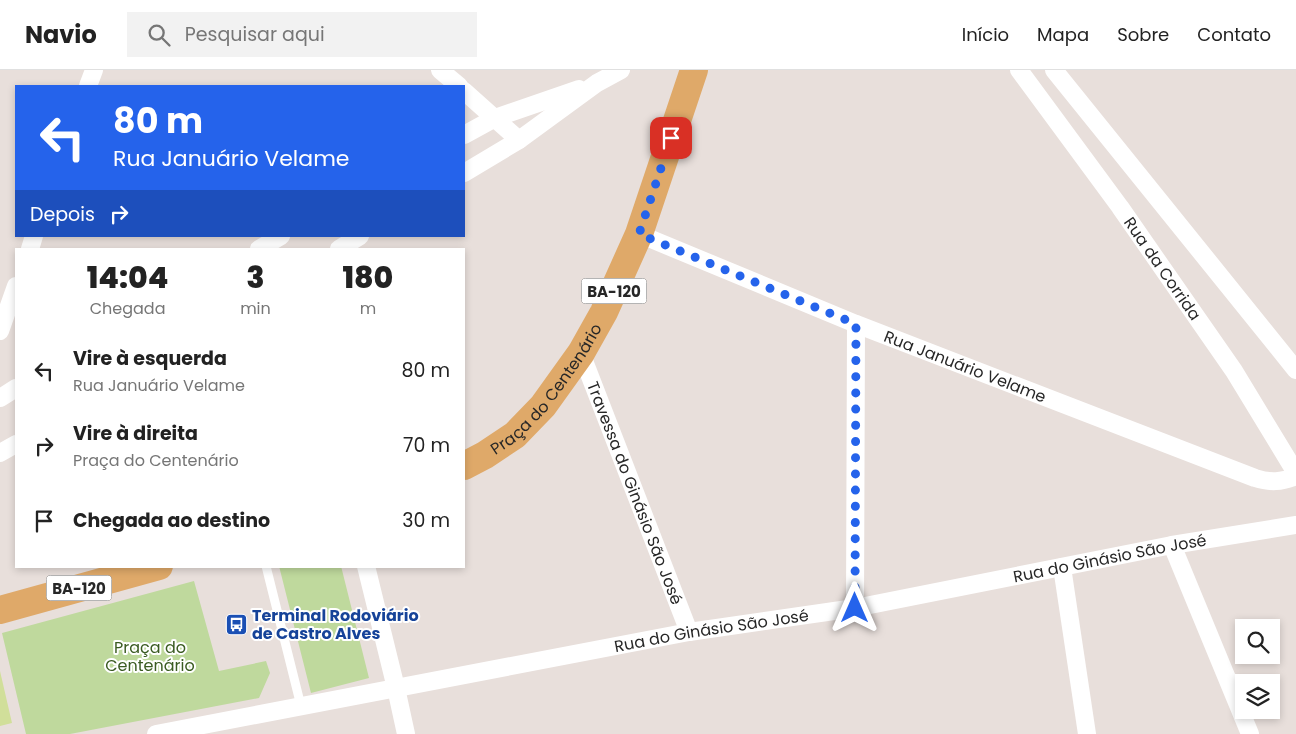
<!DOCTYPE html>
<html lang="pt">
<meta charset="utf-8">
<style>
body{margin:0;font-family:Poppins,sans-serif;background:#f2f2f2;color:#222;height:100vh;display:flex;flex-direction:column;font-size:19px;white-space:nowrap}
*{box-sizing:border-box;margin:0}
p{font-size:16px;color:#767676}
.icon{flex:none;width:28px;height:28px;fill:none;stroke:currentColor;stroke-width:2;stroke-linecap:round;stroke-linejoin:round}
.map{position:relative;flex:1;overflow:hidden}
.panel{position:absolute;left:15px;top:178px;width:450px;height:320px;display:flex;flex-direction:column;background:#fff;border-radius:0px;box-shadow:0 2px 8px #0003}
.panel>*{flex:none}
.banner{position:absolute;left:15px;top:15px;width:450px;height:152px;border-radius:0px;box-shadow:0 2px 8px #0003;background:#2563eb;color:#fff;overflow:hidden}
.tools{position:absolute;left:1235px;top:549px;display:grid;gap:10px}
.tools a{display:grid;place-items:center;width:45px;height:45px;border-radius:0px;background:#fff;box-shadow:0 2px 8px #0003;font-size:25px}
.pin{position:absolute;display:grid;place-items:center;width:42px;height:42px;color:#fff;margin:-21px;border-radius:10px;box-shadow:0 2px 8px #0006}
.me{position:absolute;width:55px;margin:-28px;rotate:0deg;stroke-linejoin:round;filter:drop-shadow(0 0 4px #0008)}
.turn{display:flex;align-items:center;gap:18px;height:105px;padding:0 15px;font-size:22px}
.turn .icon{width:65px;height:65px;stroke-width:2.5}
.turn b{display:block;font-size:35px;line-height:42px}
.then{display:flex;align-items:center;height:48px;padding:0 15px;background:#0003;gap:10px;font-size:19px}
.eta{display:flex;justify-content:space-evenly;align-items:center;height:85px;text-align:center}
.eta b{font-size:30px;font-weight:800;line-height:35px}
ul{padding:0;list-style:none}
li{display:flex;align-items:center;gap:15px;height:75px;padding:0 15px}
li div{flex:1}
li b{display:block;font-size:19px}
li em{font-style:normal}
header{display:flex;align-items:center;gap:30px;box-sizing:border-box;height:70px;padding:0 25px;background:#fff;border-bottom:1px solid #e0e0e0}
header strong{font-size:24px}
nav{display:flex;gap:28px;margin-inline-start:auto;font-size:18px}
.search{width:350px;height:45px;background:#f2f2f2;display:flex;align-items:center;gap:12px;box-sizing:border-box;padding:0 18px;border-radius:0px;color:#767676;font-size:19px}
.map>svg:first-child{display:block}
.green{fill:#bfd99d}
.pitch{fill:#d1df9a}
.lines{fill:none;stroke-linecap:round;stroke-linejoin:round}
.service{stroke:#fff;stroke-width:9}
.minor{stroke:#fff;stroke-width:18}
.primary{stroke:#dfa969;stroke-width:28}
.route{stroke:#2563eb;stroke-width:9;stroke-dasharray:0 16.2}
.labels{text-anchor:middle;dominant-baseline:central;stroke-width:4;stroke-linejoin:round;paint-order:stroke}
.shield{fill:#fff;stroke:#686868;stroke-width:1}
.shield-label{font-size:15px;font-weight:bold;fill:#272727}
.street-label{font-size:16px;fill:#272727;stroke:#fff}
.transit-label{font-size:16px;font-weight:bold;fill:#164399;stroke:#fff;text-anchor:start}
.park-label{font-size:16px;fill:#3a5b21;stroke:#fff}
</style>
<header>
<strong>Navio</strong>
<div class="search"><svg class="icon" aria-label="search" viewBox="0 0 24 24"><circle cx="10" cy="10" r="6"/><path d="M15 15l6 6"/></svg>Pesquisar aqui</div>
<nav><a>Início</a><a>Mapa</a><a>Sobre</a><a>Contato</a></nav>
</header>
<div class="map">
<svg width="1296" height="664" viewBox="0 0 1296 664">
<rect width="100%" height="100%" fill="#e8dfdb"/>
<path class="green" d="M279,496h62l28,112 -58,15z
M194,511l25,90 47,-10 4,12 -11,25 -189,36h-44l-24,-101z"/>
<path class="pitch" d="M0,601l12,52 -12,3z"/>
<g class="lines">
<path class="service" d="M266,496l35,140"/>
<g class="minor">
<path d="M440,0l19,16"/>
<path id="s1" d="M1019,0l101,137 114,164 62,102"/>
<path d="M1054,0l242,300"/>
<path d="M88,16l6,-16"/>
<path d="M464,21l55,49"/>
<path d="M464,65l31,-17 84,-29"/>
<path d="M464,103l55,-33 78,-57 24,-13"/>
<path id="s2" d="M639,164l217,90 399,154c16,5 26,4 41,-2"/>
<path d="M30,179l4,-13"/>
<path d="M259,179l22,-13"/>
<path d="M339,179l21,-13"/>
<path d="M0,261l16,-45"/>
<path id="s3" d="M581,283l108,279"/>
<path d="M0,328l16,-10"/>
<path d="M0,383l16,-9"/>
<path d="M1172,475l78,189"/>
<path d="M366,496l30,122 10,46"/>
<path d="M1062,497l25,167"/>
<path d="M855,538l1,-284"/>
<path id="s4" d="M156,664l533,-102 166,-24 317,-63 124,-20"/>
</g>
<g class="primary">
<path id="s5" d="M464,396l21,-11 30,-20 28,-29 38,-53 23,-41 35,-78 55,-164"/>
<path d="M0,540l159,-44"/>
</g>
</g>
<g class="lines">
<path class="route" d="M671,68l-32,96 217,90 -1,284"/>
</g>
<defs>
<symbol id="bus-square" viewBox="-11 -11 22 22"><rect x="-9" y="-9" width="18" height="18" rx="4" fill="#1a4fb4" stroke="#fff"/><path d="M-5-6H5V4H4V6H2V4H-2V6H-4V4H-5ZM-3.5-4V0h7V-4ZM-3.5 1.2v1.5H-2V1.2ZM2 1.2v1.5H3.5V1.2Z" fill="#fff"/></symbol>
</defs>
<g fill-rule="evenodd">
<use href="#bus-square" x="224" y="542" width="25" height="25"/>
</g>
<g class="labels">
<g class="shield">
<rect x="581.5" y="208.5" width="65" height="25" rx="4"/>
<rect x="46.5" y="505.5" width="65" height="25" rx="4"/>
</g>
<g class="shield-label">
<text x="614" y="221">BA-120</text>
<text x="79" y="518">BA-120</text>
</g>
<g class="street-label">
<text stroke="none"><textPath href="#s1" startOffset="245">Rua da Corrida</textPath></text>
<text stroke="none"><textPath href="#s2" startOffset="352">Rua Januário Velame</textPath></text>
<text stroke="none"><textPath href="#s5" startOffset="115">Praça do Centenário</textPath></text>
<text stroke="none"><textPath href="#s3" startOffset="150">Travessa do Ginásio São José</textPath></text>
<text stroke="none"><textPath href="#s4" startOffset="970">Rua do Ginásio São José</textPath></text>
<text stroke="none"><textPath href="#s4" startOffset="565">Rua do Ginásio São José</textPath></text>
</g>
<g class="transit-label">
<text x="252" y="545">Terminal Rodoviário<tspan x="252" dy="18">de Castro Alves</tspan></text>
</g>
<g class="park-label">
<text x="150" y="577">Praça do<tspan x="150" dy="18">Centenário</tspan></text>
</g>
</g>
</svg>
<div class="tools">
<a><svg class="icon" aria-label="search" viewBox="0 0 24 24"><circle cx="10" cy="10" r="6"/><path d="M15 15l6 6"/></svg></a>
<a><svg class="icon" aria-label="layers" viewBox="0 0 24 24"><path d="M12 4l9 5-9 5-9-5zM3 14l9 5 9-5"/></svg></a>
</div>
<div class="pin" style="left:671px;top:68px;background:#d93025"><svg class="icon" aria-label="arrive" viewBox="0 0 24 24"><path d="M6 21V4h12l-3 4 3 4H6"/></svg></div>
<svg class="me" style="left:855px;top:538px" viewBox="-20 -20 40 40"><path d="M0-17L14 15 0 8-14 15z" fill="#2563eb" stroke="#fff" stroke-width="4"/></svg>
<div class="banner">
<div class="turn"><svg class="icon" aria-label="left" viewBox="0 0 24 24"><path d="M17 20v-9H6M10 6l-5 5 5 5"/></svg><div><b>80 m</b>Rua Januário Velame</div></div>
<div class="then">Depois<svg class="icon" aria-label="right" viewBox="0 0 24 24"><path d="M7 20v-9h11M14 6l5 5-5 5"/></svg></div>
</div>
<section class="panel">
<div class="eta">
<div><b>14:04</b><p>Chegada</p></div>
<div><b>3</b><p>min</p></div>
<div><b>180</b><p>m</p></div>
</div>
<ul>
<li><svg class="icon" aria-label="left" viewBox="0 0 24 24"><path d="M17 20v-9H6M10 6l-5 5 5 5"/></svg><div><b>Vire à esquerda</b><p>Rua Januário Velame</p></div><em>80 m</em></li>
<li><svg class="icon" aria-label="right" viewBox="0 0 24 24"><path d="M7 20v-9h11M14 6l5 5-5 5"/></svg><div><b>Vire à direita</b><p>Praça do Centenário</p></div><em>70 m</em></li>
<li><svg class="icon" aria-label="arrive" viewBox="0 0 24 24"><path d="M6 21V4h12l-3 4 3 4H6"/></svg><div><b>Chegada ao destino</b></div><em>30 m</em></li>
</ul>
</section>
</div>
